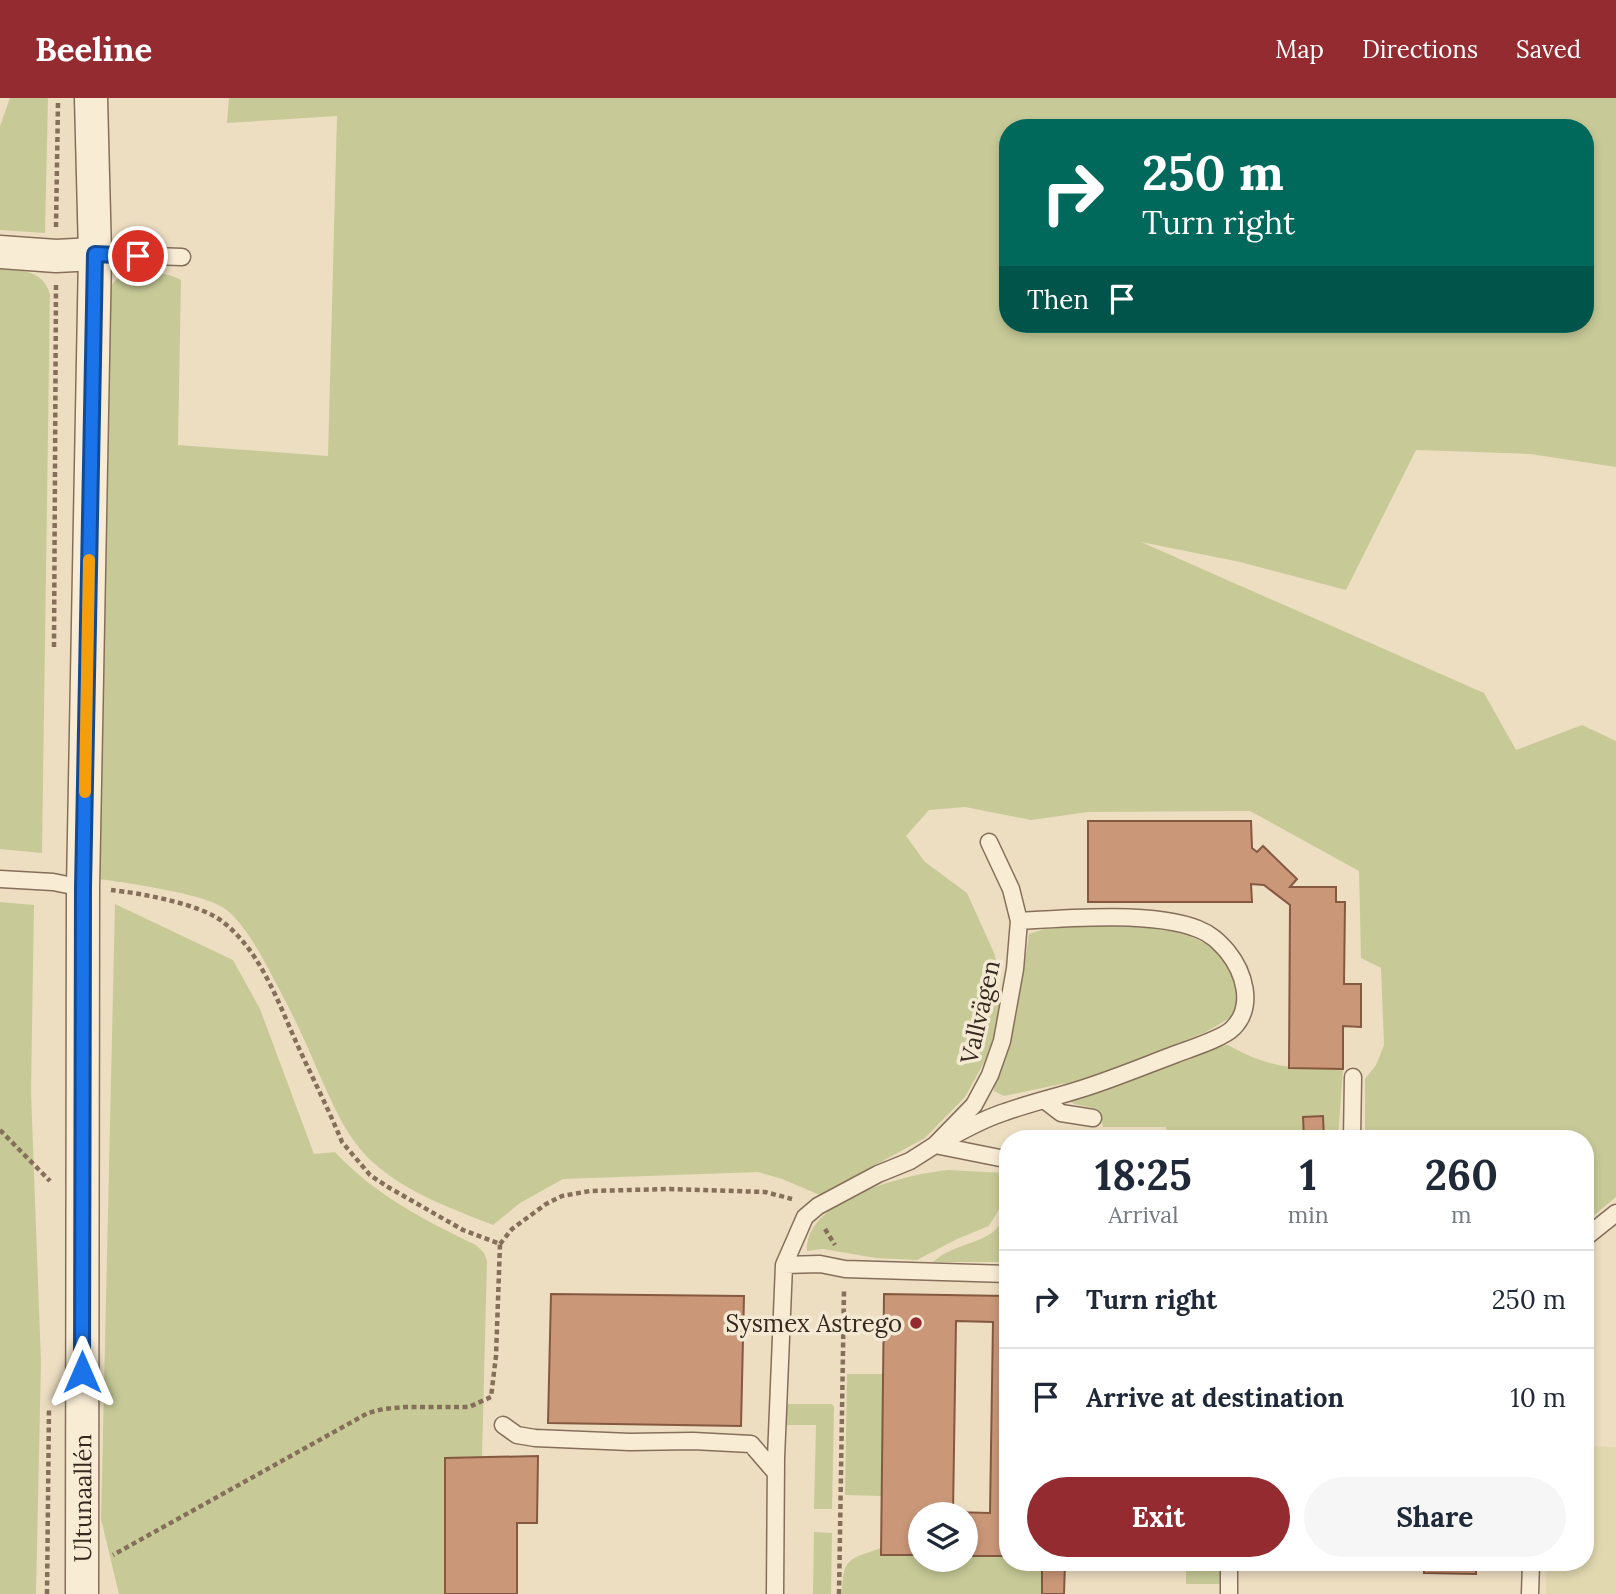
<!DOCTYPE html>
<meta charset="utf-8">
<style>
body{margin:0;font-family:Lora,serif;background:#f6f6f7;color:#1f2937;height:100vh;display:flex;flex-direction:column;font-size:26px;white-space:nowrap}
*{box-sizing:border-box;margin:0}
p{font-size:23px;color:#747a83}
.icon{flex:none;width:38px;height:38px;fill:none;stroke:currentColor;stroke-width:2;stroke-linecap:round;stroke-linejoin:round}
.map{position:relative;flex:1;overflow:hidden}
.panel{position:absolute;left:999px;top:1032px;width:595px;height:441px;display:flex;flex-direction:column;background:#fff;border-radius:28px;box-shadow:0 4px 10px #0003}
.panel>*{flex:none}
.top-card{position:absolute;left:999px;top:21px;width:595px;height:214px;border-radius:28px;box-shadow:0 4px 10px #0003;background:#00695c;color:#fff;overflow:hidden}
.fabs{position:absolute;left:908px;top:1404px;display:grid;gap:14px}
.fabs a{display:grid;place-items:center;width:70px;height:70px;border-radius:50%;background:#fff;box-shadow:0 4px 10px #0003;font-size:35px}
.pin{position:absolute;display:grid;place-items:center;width:60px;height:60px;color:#fff;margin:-30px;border:4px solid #fff;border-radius:50%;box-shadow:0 2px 7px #0007}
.me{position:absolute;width:77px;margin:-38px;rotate:0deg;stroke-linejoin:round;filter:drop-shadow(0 0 5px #0008)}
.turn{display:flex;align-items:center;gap:24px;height:147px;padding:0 28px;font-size:32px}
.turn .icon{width:91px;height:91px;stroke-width:2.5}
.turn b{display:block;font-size:49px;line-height:60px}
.then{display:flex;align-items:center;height:66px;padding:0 28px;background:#0003;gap:14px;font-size:26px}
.eta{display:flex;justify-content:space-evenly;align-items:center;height:119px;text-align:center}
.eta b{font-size:42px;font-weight:700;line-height:49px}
.action{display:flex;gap:14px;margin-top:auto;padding:14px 28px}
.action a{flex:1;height:80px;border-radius:42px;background:#942b31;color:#fff;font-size:28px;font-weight:700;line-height:80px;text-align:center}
.action a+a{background:#f6f6f7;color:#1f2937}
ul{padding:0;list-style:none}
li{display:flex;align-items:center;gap:21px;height:98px;padding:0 28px;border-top:2px solid #e0e1e3}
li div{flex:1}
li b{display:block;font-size:26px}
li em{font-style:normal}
header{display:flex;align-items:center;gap:42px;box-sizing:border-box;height:98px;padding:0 35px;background:#942b31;color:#fff}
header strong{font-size:33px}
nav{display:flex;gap:38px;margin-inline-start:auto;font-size:24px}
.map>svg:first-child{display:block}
.farmland{fill:#e2d8b0}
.green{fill:#c7ca97;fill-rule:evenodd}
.building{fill:#ca9779;stroke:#855840;stroke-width:2;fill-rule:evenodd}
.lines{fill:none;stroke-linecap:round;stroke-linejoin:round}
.service-casing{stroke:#866f5a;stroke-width:19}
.minor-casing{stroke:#866f5a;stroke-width:35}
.path{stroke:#866f5a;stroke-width:4.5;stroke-dasharray:5 3.5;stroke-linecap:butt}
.service{stroke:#f8ecd5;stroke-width:16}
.minor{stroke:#f8ecd5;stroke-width:32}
.route-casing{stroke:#114b97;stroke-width:18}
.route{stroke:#1a73e8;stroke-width:12}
.slow{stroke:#f59e0b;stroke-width:12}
.poi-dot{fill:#942b31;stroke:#f4e9d2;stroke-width:2.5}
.labels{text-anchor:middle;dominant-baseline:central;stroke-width:7;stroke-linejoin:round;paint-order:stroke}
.street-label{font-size:24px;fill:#36281e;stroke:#f4e9d2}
.poi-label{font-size:24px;fill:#36281e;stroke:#f4e9d2;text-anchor:end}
</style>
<header>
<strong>Beeline</strong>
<nav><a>Map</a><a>Directions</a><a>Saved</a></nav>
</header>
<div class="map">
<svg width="1616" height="1496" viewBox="0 0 1616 1496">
<rect width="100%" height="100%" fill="#eddec2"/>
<path class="farmland" d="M1586,1348l30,1v147h-70v-31h40z"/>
<path class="green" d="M10,0h38l-3,135 -45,-3v-104z
M229,0h1387v369l-86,-13 -114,-4 -70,140 -106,-28 -99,-20 343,151 32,57 66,-25 34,16v456l-30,25v-83h-221v-60l11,-14 8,-20 -3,-77 -20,-10 -2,-87 -109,-60 -162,1 -57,8 -66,-13 -36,3 -23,26 19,26 42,31 28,62 5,54 -9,41 -26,47 -40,41 -105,57 -38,-16 -24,-7 -195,7 -43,24 -27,22c-40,-16 -86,-32 -118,-61 -28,-24 -41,-58 -56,-90 -12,-30 -26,-59 -41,-87 -14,-26 -28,-56 -50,-76 -18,-17 -101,-28 -129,-32l2,-574c4,-8 8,-19 15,-25 14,-12 50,-9 65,0l-3,165 150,11 9,-340 -110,7zM1008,30h578v196h-578z
M0,171c22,2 42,0 50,25l-8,559 -42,-4z
M0,804l34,3 -3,187 10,270 -5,232h-36z
M115,806l118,56 27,49 54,145 21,-2c39,42 90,69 141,93l8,8 3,8 -5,196 -37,2v135h-326l-18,-75z
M1092,827c44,3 109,-2 135,40 6,9 9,21 13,31l-7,20 -27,16 -54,23 -62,23 -86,18 -10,-5c0,-14 13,-35 17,-52 8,-34 13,-70 18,-105l22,-7z
M1228,947c45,25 65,23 115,24l-5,70h-171l-1,-12h-63l-5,-18 -24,-5 -4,-3 56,-18 91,-37z
M948,1072l57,3 -3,31 -13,22 -32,13 -40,21 -41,-2 -53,-9 -16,2c-2,-53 101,-77 141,-81z
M1008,1111v53h-75c19,-17 42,-17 60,-30 7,-5 11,-16 15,-23z
M847,1276h36l-1,122 -37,-1z
M786,1306h46l2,3 -2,102h-18l2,-84h-30z
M814,1434l18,1 -1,61h-18z
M881,1450v7h39v4h46v-3h42v7h34v31h-200c1,-37 6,-34 39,-46z
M1186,1465h35l1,21h-36z"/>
<path class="building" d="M1088,723h163l1,27 5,4 6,-6 34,33 -7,8h46v15h9l-1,82h17v43l-18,-1v43l-54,-1 1,-163 -26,-20 -13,-1 1,18h-164z
M1323,1018l1,23h-20l-1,-22z
M551,1196l193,2 -3,130 -193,-3z
M884,1196l124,2v260h-42v-42h-46v41h-39zM956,1223l37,1 -3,191 -37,-1z
M538,1358l-1,67h-20v71h-72v-136z
M1042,1465h23l-1,31h-22z
M1424,1465h52v11l-52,-1z"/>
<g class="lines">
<defs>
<path id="service" d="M95,156l87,3
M0,781l53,3 30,6
M1044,1002l17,13 32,5
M947,1041c19,-10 38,-21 58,-27 25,-9 51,-15 76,-23 32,-10 63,-23 95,-35 13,-5 48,-16 57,-26 22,-22 11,-56 -6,-77 -9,-10 -16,-17 -29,-22 -43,-18 -132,-11 -179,-8
M1352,1041l1,-62
M935,1047l70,14
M1586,1139l30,-24
M784,1167l36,-1 25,5 163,5
M503,1327l14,10 18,3 95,4 63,-1 58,3 25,29
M775,1496l1,-136 8,-193 21,-48 13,-11 60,-32 32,-13 25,-16 39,-40 16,-30 12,-34 13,-72 4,-48 -8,-32 -22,-47
M1229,1496v-31
M1530,1496l1,-31"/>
<g id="minor">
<path d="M0,154l56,4 39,-2"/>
<path id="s1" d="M82,1496l1,-706 12,-634 -4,-156"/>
</g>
</defs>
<use href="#service" class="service-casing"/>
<use href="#minor" class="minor-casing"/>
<path class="path" d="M56,129l2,-125
M54,549l2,-363
M111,792c29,3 90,14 112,32 38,30 55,80 74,122 15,33 31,64 45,98l28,33 18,12 75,43 37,14 -4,112 -5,41 -22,10h-64l-22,2 -15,4 -255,142
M0,1032l50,51
M825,1131l10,16
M500,1146l12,-15 34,-25 16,-8 28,-5 80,-2 95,3 27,7
M47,1496l2,-186
M839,1496l5,-304"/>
<use href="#service" class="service"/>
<use href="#minor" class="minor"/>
</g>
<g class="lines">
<defs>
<path id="route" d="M82,1274l1,-484 12,-634 43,2"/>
</defs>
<use href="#route" class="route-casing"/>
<use href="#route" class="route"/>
<path class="slow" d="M85,694l4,-232"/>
</g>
<circle class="poi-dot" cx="916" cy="1225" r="7"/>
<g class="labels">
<g class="street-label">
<text transform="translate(980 914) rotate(-77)">Vallvägen</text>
<text stroke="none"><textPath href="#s1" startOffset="96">Ultunaallén</textPath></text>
</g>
<g class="poi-label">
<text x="902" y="1225">Sysmex Astrego</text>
</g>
</g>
</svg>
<div class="fabs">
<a><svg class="icon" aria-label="layers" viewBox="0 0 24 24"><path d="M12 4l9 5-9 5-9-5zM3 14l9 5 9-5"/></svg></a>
</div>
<div class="pin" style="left:138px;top:158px;background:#d93025"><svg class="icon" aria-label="arrive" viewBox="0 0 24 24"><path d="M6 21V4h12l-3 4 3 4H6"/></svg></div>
<svg class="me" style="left:82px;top:1274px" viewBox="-20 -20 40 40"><path d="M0-17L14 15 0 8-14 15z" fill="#1a73e8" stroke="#fff" stroke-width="4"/></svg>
<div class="top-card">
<div class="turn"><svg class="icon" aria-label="right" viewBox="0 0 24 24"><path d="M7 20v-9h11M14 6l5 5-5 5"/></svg><div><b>250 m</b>Turn right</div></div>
<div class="then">Then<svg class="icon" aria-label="arrive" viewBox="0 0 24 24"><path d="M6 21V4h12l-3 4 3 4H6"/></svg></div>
</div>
<section class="panel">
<div class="eta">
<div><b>18:25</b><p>Arrival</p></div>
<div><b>1</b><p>min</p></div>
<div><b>260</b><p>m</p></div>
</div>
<ul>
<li><svg class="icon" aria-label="right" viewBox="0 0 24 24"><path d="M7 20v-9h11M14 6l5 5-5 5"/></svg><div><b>Turn right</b></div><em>250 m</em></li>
<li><svg class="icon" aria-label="arrive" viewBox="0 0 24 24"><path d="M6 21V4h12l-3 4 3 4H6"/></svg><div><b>Arrive at destination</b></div><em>10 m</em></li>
</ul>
<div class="action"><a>Exit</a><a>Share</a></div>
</section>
</div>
